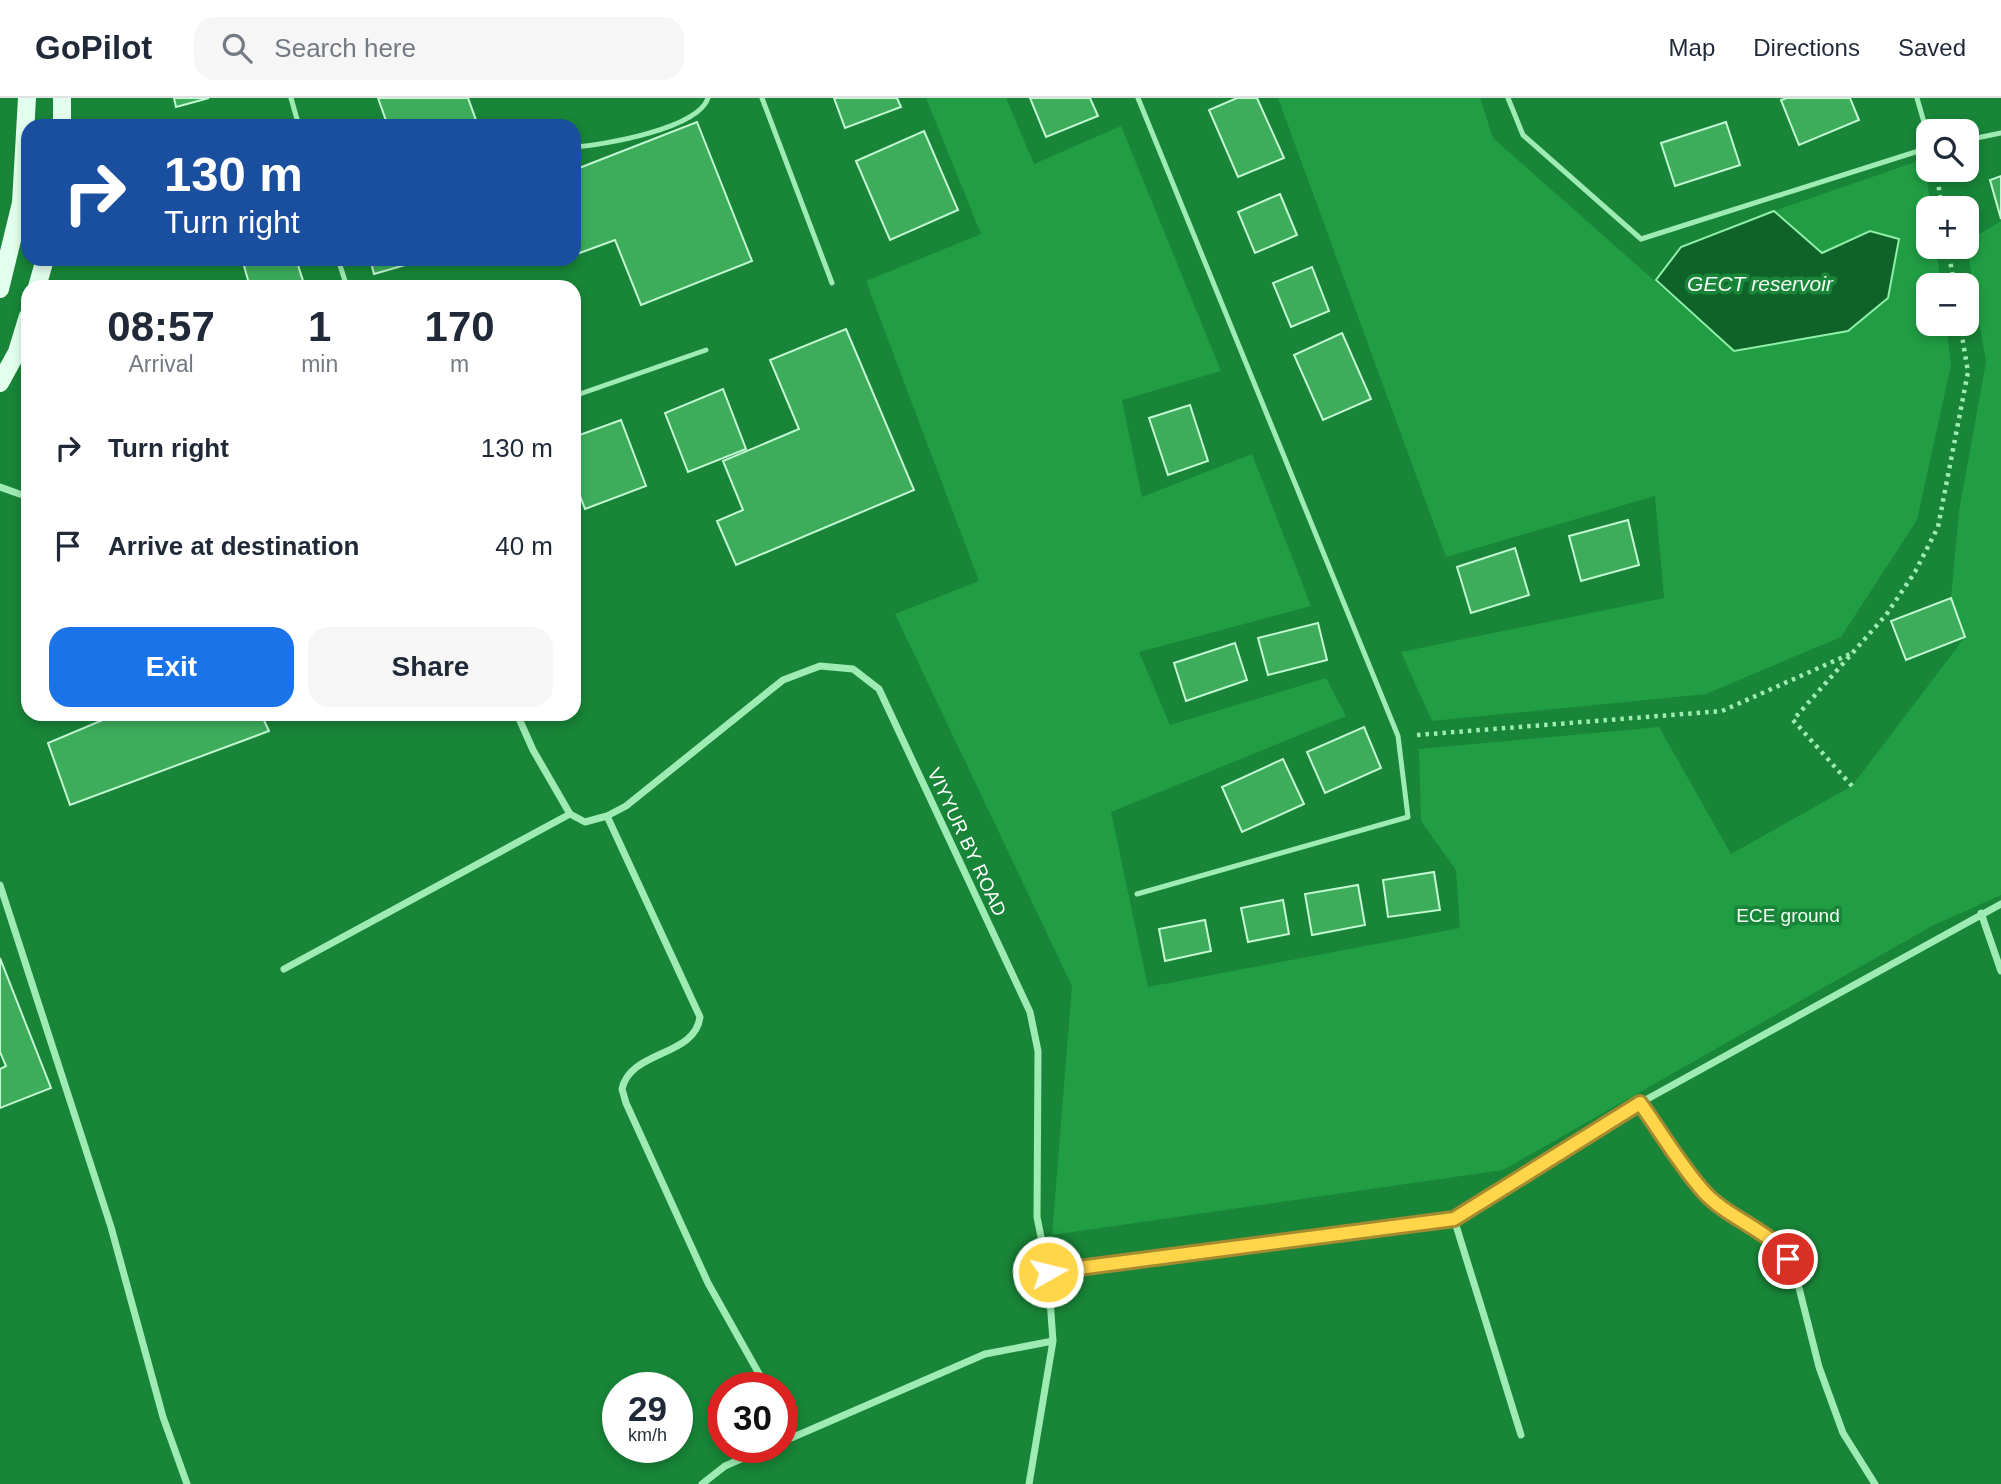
<!DOCTYPE html>
<meta charset="utf-8">
<style>
body{margin:0;font-family:Helvetica,sans-serif;background:#f6f6f7;color:#1f2937;height:100vh;display:flex;flex-direction:column;font-size:26px;white-space:nowrap}
*{box-sizing:border-box;margin:0}
p{font-size:23px;color:#747a83}
.icon{flex:none;width:38px;height:38px;fill:none;stroke:currentColor;stroke-width:2;stroke-linecap:round;stroke-linejoin:round}
.map{position:relative;flex:1;overflow:hidden}
.details{position:absolute;left:21px;top:182px;width:560px;height:441px;display:flex;flex-direction:column;background:#fff;border-radius:21px;box-shadow:0 4px 10px #0003}
.details>*{flex:none}
.hud{position:absolute;left:21px;top:21px;width:560px;height:147px;border-radius:21px;box-shadow:0 4px 10px #0003;background:#1a4fa0;color:#fff;overflow:hidden}
.controls{position:absolute;left:1916px;top:21px;display:grid;gap:14px}
.controls a{display:grid;place-items:center;width:63px;height:63px;border-radius:14px;background:#fff;box-shadow:0 4px 10px #0003;font-size:35px}
.speed{position:absolute;left:602px;top:1274px;display:flex;gap:14px;font-size:35px;font-weight:700;text-align:center}
.speed>*{display:grid;place-content:center;width:91px;height:91px;border-radius:50%;background:#fff;box-shadow:0 4px 10px #0003;line-height:1}
.speed small{font-size:18px;font-weight:400}
.speed .limit{border:10px solid #d22;background:#fff;color:#111}
.pin{position:absolute;display:grid;place-items:center;width:60px;height:60px;color:#fff;margin:-30px;border:4px solid #fff;border-radius:50%;box-shadow:0 2px 7px #0007}
.me{position:absolute;width:77px;margin:-38px;rotate:82deg;stroke-linejoin:round;filter:drop-shadow(0 0 5px #0008)}
.turn{display:flex;align-items:center;gap:24px;height:147px;padding:0 28px;font-size:32px}
.turn .icon{width:91px;height:91px;stroke-width:2.5}
.turn b{display:block;font-size:49px;line-height:60px}
.eta{display:flex;justify-content:space-evenly;align-items:center;height:119px;text-align:center}
.eta b{font-size:42px;font-weight:700;line-height:49px}
.primary-button{display:flex;gap:14px;margin-top:auto;padding:14px 28px}
.primary-button a{flex:1;height:80px;border-radius:21px;background:#1a73e8;color:#fff;font-size:28px;font-weight:700;line-height:80px;text-align:center}
.primary-button a+a{background:#f6f6f7;color:#1f2937}
ul{padding:0;list-style:none}
li{display:flex;align-items:center;gap:21px;height:98px;padding:0 28px}
li div{flex:1}
li b{display:block;font-size:26px}
li em{font-style:normal}
header{display:flex;align-items:center;gap:42px;box-sizing:border-box;height:98px;padding:0 35px;background:#fff;border-bottom:2px solid #e0e1e3}
header strong{font-size:33px}
nav{display:flex;gap:38px;margin-inline-start:auto;font-size:24px}
.search{width:490px;height:63px;background:#f6f6f7;display:flex;align-items:center;gap:18px;box-sizing:border-box;padding:0 24px;border-radius:21px;color:#747a83;font-size:26px}
.map>svg:first-child{display:block}
.green{fill:#219e44}
.water{fill:#106328;stroke:#90efa9;stroke-width:2}
.building{fill:#3dad5c;stroke:#c3f9d2;stroke-width:2}
.lines{fill:none;stroke-linecap:round;stroke-linejoin:round}
.path{stroke:#9eecb3;stroke-width:4.5;stroke-dasharray:3.5 5;stroke-linecap:butt}
.service{stroke:#9eecb3;stroke-width:5}
.minor{stroke:#9eecb3;stroke-width:7}
.primary{stroke:#e3ffed;stroke-width:18}
.route-casing{stroke:#a68a30;stroke-width:18}
.route{stroke:#ffd54a;stroke-width:12}
.labels{text-anchor:middle;dominant-baseline:central;stroke-width:7;stroke-linejoin:round;paint-order:stroke}
.street-label{font-size:19px;fill:#fff;stroke:#188538}
.park-label{font-size:19px;fill:#f0fef4;stroke:#188538}
.water-label{font-size:21px;font-style:italic;fill:#f2fdf5;stroke:#188538}
</style>
<header>
<strong>GoPilot</strong>
<div class="search"><svg class="icon" aria-label="search" viewBox="0 0 24 24"><circle cx="10" cy="10" r="6"/><path d="M15 15l6 6"/></svg>Search here</div>
<nav><a>Map</a><a>Directions</a><a>Saved</a></nav>
</header>
<div class="map">
<svg width="2001" height="1386" viewBox="0 0 2001 1386">
<rect width="100%" height="100%" fill="#188538"/>
<path class="green" d="M926,0h80l28,66 87,-38 100,245 -99,29 20,97 110,-43 59,152 -172,46 31,73 156,-47 20,38 -235,96 37,175 312,-59 -4,-58 -35,-49 -2,-72 240,-22 72,127 121,-68 113,-149 -14,-39 8,-87 27,-149 -19,-115v-5l34,-21v674l-69,31 -429,244 -451,65 20,-249 -177,-372 84,-33 -113,-300 115,-47z
M1278,0h202l13,40 241,213 136,-120 -48,22 -48,-42 150,-52 7,49 -3,39h8l5,38h-13v39h18l5,41 -34,155 -76,117 -135,57 -274,27 -31,-69 263,-54 -9,-102 -209,61z"/>
<path class="water" d="M1774,113l48,42 48,-22 29,8 -11,59 -40,33 -114,20 -78,-71 25,-33z"/>
<path class="building" d="M174,0h35l-33,9z
M378,0h90l9,25 -9,3h-80z
M834,0h63l4,9 -56,21z
M1030,0h60l8,18 -52,21z
M1237,0h20l27,60 -46,19 -29,-67z
M1787,0h63l9,22 -60,25 -18,-45z
M697,24l55,139 -111,44 -26,-65 -38,14 -3,-7v-77z
M1726,24l14,43 -65,21 -14,-43z
M924,33l34,79 -68,30 -34,-79z
M2001,78v43l-11,-39z
M1280,96l17,41 -42,18 -17,-41z
M265,161h31l9,28h-55l-6,-21z
M370,161h56l-52,15z
M1312,169l17,44 -38,16 -18,-44z
M846,231l68,161 -178,75 -19,-44 26,-11 -20,-49 76,-32 -29,-69z
M1342,235l29,66 -48,21 -29,-65z
M723,291l23,60 -58,23 -23,-59z
M1190,307l18,56 -40,14 -19,-57z
M621,322l25,66 -61,23 -11,-29v-43z
M1628,422l11,45 -58,16 -12,-45z
M1515,450l14,47 -58,18 -14,-46z
M1951,500l14,39 -59,23 -15,-39z
M1318,525l9,37 -59,15 -10,-37z
M1235,545l12,37 -61,21 -12,-38z
M117,616h144l8,17 -199,74 -22,-62z
M1364,629l17,41 -56,25 -18,-41z
M1283,661l21,45 -62,28 -20,-45z
M1434,774l6,38 -52,7 -5,-37z
M1358,787l7,40 -53,10 -7,-41z
M1283,802l6,34 -41,8 -7,-34z
M1205,822l6,31 -46,10 -6,-32z
M0,860l51,130 -51,20v-39l6,-3 -6,-14z"/>
<g class="lines">
<path class="path" d="M1936,72l6,38
M1948,149l6,38
M1417,637l305,-24 128,-57
M1852,688l-59,-66 93,-105 29,-43 23,-45 30,-155 -8,-48"/>
<path class="service" d="M291,0l8,28
M762,0l70,185
M1508,0l15,37 118,104 287,-91
M1917,0l11,38
M1967,42l34,-7
M574,49c29,-2 124,-18 134,-49
M338,161l9,28
M574,298l132,-46
M1137,796l271,-77 -10,-81 -260,-638"/>
<path class="minor" d="M0,389l28,10
M517,616l16,36 37,64 15,8 22,-6 19,-10 157,-126 37,-14 33,3 26,20 151,323 8,39 -1,166 11,55 5,69 -24,143
M607,718l93,201c-5,40 -70,33 -78,72l4,14 82,180 59,105
M0,787l111,342 52,190 24,67
M1981,815l20,58
M284,871l286,-155
M1640,1005l64,89 28,25 50,28 13,27 24,95 24,66 32,51
M1454,1121l67,216
M1048,1174l406,-53 186,-116 361,-199
M782,1317l12,22
M782,1344l203,-88 68,-13
M702,1386l23,-18 44,-19"/>
<path class="primary" d="M62,0v28
M37,189l8,-28
M0,191l21,-86 6,-105
M0,285l17,-31 11,-36"/>
</g>
<g class="lines">
<defs>
<path id="route" d="M1048,1174l406,-53 186,-116c21,29 40,62 64,89 23,26 71,41 84,67"/>
</defs>
<use href="#route" class="route-casing"/>
<use href="#route" class="route"/>
</g>
<g class="labels">
<g class="street-label">
<text transform="translate(967 744) rotate(65)">VIYYUR BY ROAD</text>
</g>
<g class="park-label">
<text x="1788" y="817">ECE ground</text>
</g>
<g class="water-label">
<text x="1760" y="185">GECT reservoir</text>
</g>
</g>
</svg>
<div class="controls">
<a><svg class="icon" aria-label="search" viewBox="0 0 24 24"><circle cx="10" cy="10" r="6"/><path d="M15 15l6 6"/></svg></a>
<a>+</a>
<a>−</a>
</div>
<div class="speed"><div>29<small>km/h</small></div><div class="limit">30</div></div>
<div class="pin" style="left:1788px;top:1161px;background:#d93025"><svg class="icon" aria-label="arrive" viewBox="0 0 24 24"><path d="M6 21V4h12l-3 4 3 4H6"/></svg></div>
<svg class="me" style="left:1048px;top:1174px" viewBox="-20 -20 40 40"><circle r="17" fill="#ffd54a" stroke="#fff" stroke-width="3"/><path d="M0-11L8 9 0 5-8 9z" fill="#fff"/></svg>
<div class="hud">
<div class="turn"><svg class="icon" aria-label="right" viewBox="0 0 24 24"><path d="M7 20v-9h11M14 6l5 5-5 5"/></svg><div><b>130 m</b>Turn right</div></div>
</div>
<section class="details">
<div class="eta">
<div><b>08:57</b><p>Arrival</p></div>
<div><b>1</b><p>min</p></div>
<div><b>170</b><p>m</p></div>
</div>
<ul>
<li><svg class="icon" aria-label="right" viewBox="0 0 24 24"><path d="M7 20v-9h11M14 6l5 5-5 5"/></svg><div><b>Turn right</b></div><em>130 m</em></li>
<li><svg class="icon" aria-label="arrive" viewBox="0 0 24 24"><path d="M6 21V4h12l-3 4 3 4H6"/></svg><div><b>Arrive at destination</b></div><em>40 m</em></li>
</ul>
<div class="primary-button"><a>Exit</a><a>Share</a></div>
</section>
</div>
